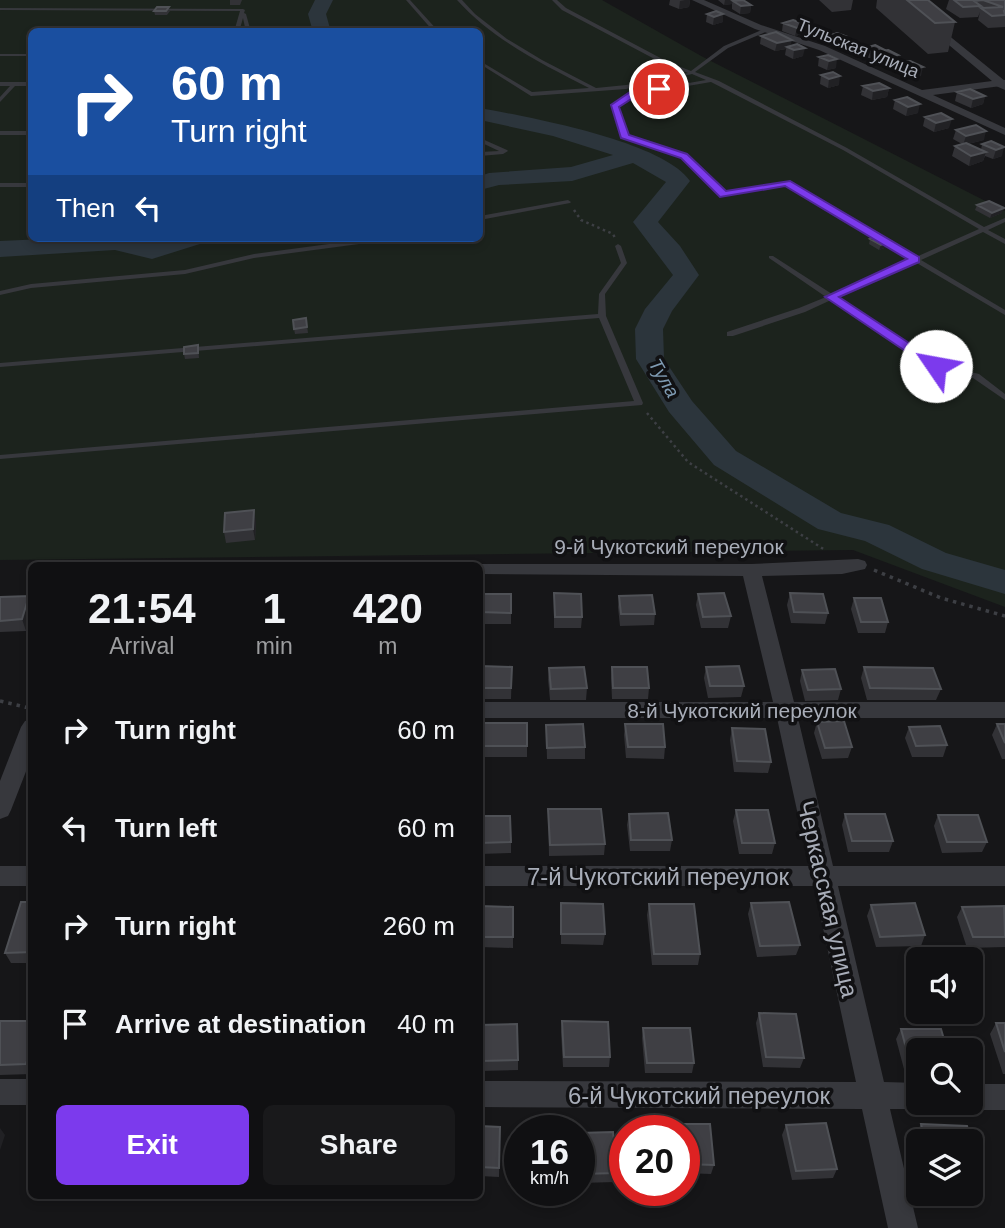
<!DOCTYPE html>
<meta charset="utf-8">
<style>
body{margin:0;font-family:Arial,sans-serif;background:#19191b;color:#f1f3f6;height:100vh;display:flex;flex-direction:column;font-size:26px;white-space:nowrap}
*{box-sizing:border-box;margin:0}
p{font-size:23px;color:#9c9d9f}
.icon{flex:none;width:38px;height:38px;fill:none;stroke:currentColor;stroke-width:2;stroke-linecap:round;stroke-linejoin:round}
.map{position:relative;flex:1;overflow:hidden}
.details{position:absolute;left:28px;top:562px;width:455px;height:637px;display:flex;flex-direction:column;background:#101012;border-radius:10px;box-shadow:0 4px 10px #0003,0 0 0 2px #303032}
.details>*{flex:none}
.guide{position:absolute;left:28px;top:28px;width:455px;height:214px;border-radius:10px;box-shadow:0 4px 10px #0003,0 0 0 2px #303032;background:#1a4fa0;color:#fff;overflow:hidden}
.buttons{position:absolute;left:906px;top:947px;display:grid;gap:14px}
.buttons a{display:grid;place-items:center;width:77px;height:77px;border-radius:10px;background:#101012;box-shadow:0 4px 10px #0003,0 0 0 2px #303032;font-size:35px}
.speed{position:absolute;left:504px;top:1115px;display:flex;gap:14px;font-size:35px;font-weight:700;text-align:center}
.speed>*{display:grid;place-content:center;width:91px;height:91px;border-radius:50%;background:#101012;box-shadow:0 4px 10px #0003,0 0 0 2px #303032;line-height:1}
.speed small{font-size:18px;font-weight:400}
.speed .limit{border:10px solid #d22;background:#fff;color:#111}
.pin{position:absolute;display:grid;place-items:center;width:60px;height:60px;color:#fff;margin:-30px;border:4px solid #fff;border-radius:50%;box-shadow:0 2px 7px #0007}
.me{position:absolute;width:77px;margin:-38px;rotate:303deg;stroke-linejoin:round;filter:drop-shadow(0 0 5px #0008)}
.turn{display:flex;align-items:center;gap:24px;height:147px;padding:0 28px;font-size:32px}
.turn .icon{width:91px;height:91px;stroke-width:2.5}
.turn b{display:block;font-size:49px;line-height:60px}
.then{display:flex;align-items:center;height:66px;padding:0 28px;background:#0003;gap:14px;font-size:26px}
.eta{display:flex;justify-content:space-evenly;align-items:center;height:119px;text-align:center}
.eta b{font-size:42px;font-weight:800;line-height:49px}
.button{display:flex;gap:14px;margin-top:auto;padding:14px 28px}
.button a{flex:1;height:80px;border-radius:10px;background:#7c3aed;color:#fff;font-size:28px;font-weight:800;line-height:80px;text-align:center}
.button a+a{background:#19191b;color:#f1f3f6}
ul{padding:0;list-style:none}
li{display:flex;align-items:center;gap:21px;height:98px;padding:0 28px}
li div{flex:1}
li b{display:block;font-size:26px}
li em{font-style:normal}
.map>svg:first-child{display:block}
.green{fill:#1c231d;fill-rule:evenodd}
.lines{fill:none;stroke-linecap:round;stroke-linejoin:round}
.river{fill:#2c353c;fill-rule:evenodd}
.path-far1{stroke:#3d3f44;stroke-width:2.5;stroke-dasharray:2.5 3.5;stroke-linecap:butt}
.path{stroke:#3d3f44;stroke-width:3.5;stroke-dasharray:3.5 5;stroke-linecap:butt}
.service{fill:#37383d;fill-rule:evenodd}
.minor{fill:#37383d;fill-rule:evenodd}
.tertiary{fill:#37383d;fill-rule:evenodd}
.wall{fill:#323236}
.shaded-wall{fill:#212124}
.building{fill:#3f3f44;stroke:#4f5156;stroke-width:2}
.route{fill:#7c3aed;stroke:#51269a;stroke-width:2}
.labels{text-anchor:middle;dominant-baseline:central;stroke-width:7;stroke-linejoin:round;paint-order:stroke}
.far-street-label{font-size:18px;fill:#a8adb8;stroke:#111113}
.far-water-label{font-size:19px;font-style:italic;fill:#7f9bb3;stroke:#111113}
.street-label{font-size:21px;fill:#a8adb8;stroke:#111113}
.near-street-label{font-size:24px;fill:#a8adb8;stroke:#111113}
</style>
<div class="map">
<svg width="1005" height="1228" viewBox="0 0 1005 1228">
<rect width="100%" height="100%" fill="#161618"/>
<path class="green" d="M0,0h602l101,57 302,154v396l-152,-57 -853,10zM32,32h448v206h-448z"/>
<g class="lines">
<path class="river" d="M315,0h18l-7,14 5,18h-18l-5,-18z
M480,108c48,9 183,33 210,73l-32,41 22,24 19,29 -27,36 -9,18 1,30 28,42 44,50 105,62 48,12 57,28 59,17v24l-83,-25 -57,-28 -47,-12 -104,-64 -45,-53 -33,-53 -1,-30 10,-20 28,-34 -40,-53 33,-40 -33,-19 -61,18 -73,4 -19,5v-14l9,-3 82,-6 42,-12 -60,-19 -73,-16z
M67,238h60l24,5 17,-5h38l-3,5 -51,16 -37,-9 -115,7v-16z"/>
<path class="path-far1" d="M574,210l7,10 32,14 2,4
M647,413l41,49 137,88"/>
<path class="path" d="M874,570l67,28 64,18
M0,701l29,7"/>
<path class="service" d="M406,0h4l29,32h-5z
M457,0h5l13,14 32,25 35,21 54,28 30,-3 62,-12 -24,-9 -102,-54 -10,-10h5l9,8 102,54 23,9 33,-25 40,-17h4v2l-40,17 -33,24 24,9 128,67 137,79 21,-9v4l-17,8 17,9v5l-22,-12 -62,28 84,50v5l-90,-53 -78,35 102,67 40,10 26,20v6l-32,-22 -40,-10 -102,-68 -26,12 -72,24h-6v-4l72,-24 27,-11 -57,-39v-2h4l59,38 78,-35 -124,-74 -64,10 -40,-38 -59,-19 -11,-31 19,-14 75,-13 -14,-6 -66,15 -95,7 -51,-32v-3l52,31 57,-4c-47,-24 -96,-48 -132,-88zM711,82l132,68 136,79 -63,28 -127,-75 -64,10 -39,-37 -59,-19 -9,-29 17,-12z
M0,8l243,1 2,1 -1,3 2,1 5,18h-5l-3,-14 -4,14h-5l6,-21 -240,-1z
M0,54h32v2h-32z
M0,82h32v4h-17l-15,16v-5l10,-11h-10z
M0,131h32v4h-32z
M480,138l27,12 1,1 -5,3 -23,2v-4l19,-1 -19,-9z
M0,183h32v4h-32z
M568,200l3,2 -1,1 -90,17v-4z
M374,238h18l-3,2 -135,18 -69,16 -154,14 -31,7v-4l31,-7 154,-14 69,-16z
M618,244l3,2 6,17 -22,31 1,22 37,87 -1,2 -642,54v-4l634,-54 -35,-83 -599,49v-4l598,-49 1,-20 22,-31 -6,-17z"/>
<path class="minor" d="M692,0h12l57,25 64,21 97,44 70,-9 -97,-81h10l100,81 -4,5 -68,9 72,33v7l-186,-85 -64,-21z
M858,559l7,2 2,4 -2,4 -23,5 -80,2 32,126h211v16h-207l35,148h172v20h-167l46,196 35,1v19h11l-11,7h-29l28,119h-30l-26,-119 -382,-2v-26l376,1 -42,-196h-334v-20h329l-32,-148h-297v-16h293l-30,-126 -263,-2v-9l-7,-1h278z
M32,719v37l-21,54 -3,6 -8,3v-38l21,-54 4,-6z
M0,866h32v20h-32z
M0,1079h32v26h-32z
M971,1084h34v26h-34l-10,-3 -1,-5h11z"/>
<path class="tertiary" d="M996,80h9v10l-9,-4z"/>
</g>
<path class="wall" d="M230,0h12l-2,5h-10z
M670,0h20l-1,7 -10,2 -10,-4z
M718,0h26l7,5 -1,8 -10,1 -8,-5v-5l-8,1z
M819,0h34l-2,10 -19,2z
M877,0h51l27,22 -7,30 -20,2 -52,-46z
M949,0h56v27l-17,1 -10,-8 2,-8 -2,5 -18,1 -14,-9z
M154,11h16l-3,4h-12z
M707,14h16v8l-10,3 -7,-3z
M793,20l13,13 -11,3 -13,-5 1,-8z
M761,36l30,10 12,10 -10,3 -8,-4 1,-6 -11,2 -15,-7z
M828,36h17l-1,8 -9,3 -9,-3z
M865,48l18,1v2l15,4 -2,8 -15,3 -10,-5 1,-2 -9,-3z
M828,55l8,13 -9,2 -9,-4 1,-9z
M896,63l25,13 -14,2 -12,-6z
M833,72l6,13 -11,3 -8,-4 1,-9z
M863,86l26,2 -2,9 -15,3 -11,-5z
M957,92l28,4 -2,8 -12,4 -16,-7z
M907,97l11,16 -12,3 -13,-7 2,-9z
M925,117l24,11 -15,4 -11,-6z
M956,130l28,10 -16,4 13,6 1,-6 9,-3 11,15 -9,3 -8,-3 -2,5 -14,5 -17,-10 3,-10 7,-2 -9,-5z
M977,205l25,8 -12,5 -15,-8z
M870,239l20,7 -11,4 -10,-6z
M306,318l2,15 -13,1 -1,-5z
M198,345l1,13 -14,1 -1,-5z
M256,521l-1,19 -29,3 -2,-11z
M554,593l28,24 -1,11h-27z
M790,593l38,20 -3,11 -34,-1 -4,-18z
M480,594h31v30h-31z
M698,594l33,22 -3,12h-27l-5,-23z
M29,596l3,7v9l-6,19 -26,1v-35z
M619,596l36,18 -1,11 -34,1 -2,-19z
M854,598l34,24 -3,11h-27l-7,-24z
M480,666l32,1 -1,32h-31z
M612,667l37,21 -1,11h-36l-1,-21z
M706,667l38,19 -3,11 -33,1 -4,-20z
M864,667l77,22 -5,11h-69l-6,-22z
M549,668l38,20 -1,12h-36l-2,-21z
M802,670l39,19 -3,11 -33,1 -5,-20z
M817,722l35,25 -4,11 -26,1 -8,-26z
M480,723h47v34h-47z
M625,724l40,23 -1,12 -38,-1 -2,-23z
M997,724h8v35h-3l-10,-24z
M546,725l39,22v12h-38z
M909,727l38,18 -4,12h-31l-7,-19z
M732,728l39,34 -3,11 -34,-1 -4,-32z
M548,809l57,35 -1,11 -55,1z
M736,810l39,33 -3,11h-33l-6,-33z
M629,814l43,26 -2,11h-40l-3,-26z
M845,814l48,27 -4,11h-41l-6,-27z
M938,815l49,27 -5,10 -40,1 -8,-27z
M480,816l31,26v11l-31,1z
M32,902v61h-21l-6,-10z
M561,903l44,31 -2,11 -42,-1z
M751,903l49,42 -4,10 -39,2 -9,-43z
M649,904l51,50 -2,11h-46l-5,-50z
M871,905l54,30 -4,11 -45,1 -9,-31z
M480,906l33,1v41l-33,-1z
M962,907l43,1v39l-38,1 -10,-31z
M759,1013l45,45 -4,10 -37,-1 -7,-44z
M0,1021h32v53l-32,1z
M562,1021l48,36 -1,10h-46l-2,-35z
M996,1023h9v51h-2l-13,-40z
M480,1025l38,35v10l-38,1z
M643,1028l51,35 -2,10h-47l-3,-35z
M901,1029l18,21v19h-15l-8,-30z
M661,1124h49l4,41 -3,9 -27,-1v-43h-24z
M921,1124l50,17h-52v6l-3,-13z
M786,1125l51,44 -4,9 -41,2 -10,-45z
M480,1126l20,1 -1,50 -19,-1z
M579,1133l38,40 -1,9 -37,1z
M971,1144l6,23 -6,9z"/>
<path class="shaded-wall" d="M685,0h5l-1,7 -10,2 1,-8z
M725,0h19v3l-11,-2 -1,3 -8,1z
M751,5l-1,8 -10,1 1,-8z
M723,14v8l-10,3 1,-8z
M807,25l-1,8 -11,3 2,-8z
M845,36l-1,8 -9,3 1,-8z
M792,40l-2,8 -3,-1 -1,2 -11,2 2,-8z
M805,48l-2,8 -10,3 1,-9z
M898,55l-2,8 -15,3 2,-9z
M837,59l-1,9 -9,2 2,-9z
M923,67l-2,9 -14,2 2,-8z
M840,76l-1,9 -11,3 1,-9z
M889,88l-2,9 -15,3 1,-9z
M985,96l-2,8 -12,4 2,-9z
M920,104l-2,9 -12,3 2,-9z
M952,119l-3,9 -15,4 2,-9z
M986,131l-2,9 -21,5 3,-9z
M1004,147l-2,9 -9,3 3,-9z
M986,152l-3,9 -14,5 2,-10z
M1004,208l-2,5 -12,5 2,-5z
M891,241l-1,5 -11,4 2,-5z
M254,510l2,11 -1,19 -2,-11z
M29,596l3,7v9l-6,19 -4,-12z
M32,1045v28l-6,-9z
M0,1128l5,7 -5,15z"/>
<path class="building" d="M743,0l8,5 -10,1 -8,-5z
M907,0h21l27,22 -20,1z
M954,0h51v11h-1l1,4 -13,1 -11,-8 22,-1 -20,-7 -9,1 7,5 -18,1z
M157,7h12l-3,4h-12z
M716,11l7,3 -9,3 -7,-3z
M793,20l14,5 -10,3 -14,-5z
M776,32l16,8 -15,3 -16,-7z
M837,33l8,3 -9,3 -8,-3z
M797,44l8,4 -11,2 -7,-3z
M875,45l8,4 -11,2 -7,-3z
M888,50l10,5 -15,2 -10,-5z
M828,55l9,4 -8,2 -10,-4z
M910,61l13,6 -14,3 -13,-7z
M833,72l7,4 -11,3 -8,-4z
M879,83l10,5 -16,3 -10,-5z
M970,89l15,7 -12,3 -16,-7z
M907,97l13,7 -12,3 -13,-7z
M941,113l11,6 -16,4 -11,-6z
M976,125l10,6 -20,5 -10,-6z
M991,141l13,6 -8,3 -14,-6z
M966,143l20,9 -15,4 -16,-10z
M989,201l15,7 -12,5 -15,-8z
M880,235l11,6 -10,4 -11,-6z
M306,318l1,9 -13,2 -1,-9z
M198,345v8l-14,1v-7z
M254,510l-1,19 -29,3 1,-19z
M554,593l27,1 1,23h-27z
M724,593l7,23 -28,1 -5,-23z
M790,593l33,1 5,19 -34,-1z
M480,594h31v19l-31,-1z
M652,595l3,19h-34l-2,-18z
M29,596l-7,23 -22,2v-24z
M854,598h27l7,24h-27z
M480,666l32,1 -1,21h-31z
M739,666l5,20h-34l-4,-19z
M584,667l3,21 -36,1 -2,-21z
M612,667h35l2,21h-36z
M864,667l69,1 8,21 -71,-1z
M835,669l6,20 -33,1 -6,-20z
M844,721l8,26 -27,1 -8,-26z
M480,723h47v23h-47z
M583,724l2,23 -38,1 -1,-23z
M625,724h38l2,23h-37z
M997,724h8v19z
M940,726l7,19 -31,1 -7,-19z
M732,728l33,1 6,33 -34,-1z
M548,809h53l4,35 -55,1z
M736,810h32l7,33h-33z
M668,813l4,27h-41l-2,-26z
M845,814h40l8,27h-41z
M938,815h40l9,27h-40z
M480,816h30l1,26 -31,1z
M21,902h11v50l-27,1z
M789,902l11,43 -40,1 -9,-43z
M561,903l42,1 2,30h-44z
M915,903l10,32 -45,2 -9,-32z
M649,904h45l6,50h-46z
M480,906l33,1v30h-33z
M1004,906l1,31h-32l-11,-30z
M759,1013l37,1 8,44 -38,-1z
M0,1021h32v24l-6,19 -26,1z
M562,1021l46,1 2,35h-46z
M996,1023h9v29z
M517,1024l1,36 -38,1v-36z
M643,1028h47l4,35h-47z
M901,1029h40l6,21h-28v9h-10z
M826,1123l11,46 -41,2 -10,-46z
M661,1124h49l4,41 -30,-1v-34h-22z
M921,1124l46,2 4,15h-46z
M480,1126l20,1 -1,41 -19,-1z
M613,1132l4,41 -38,1v-41z
M971,1144l6,23h-6z"/>
<path class="route" d="M662,87v4l-26,5 -17,11 10,28 58,19 39,37 64,-10 129,76v5l-80,35 102,67v5h-9l-107,-72 82,-38 -122,-73 -65,11 -39,-39 -60,-20 -10,-33 19,-13z"/>
<g class="labels">
<g class="far-street-label">
<text transform="translate(858 48) rotate(22)">Тульская улица</text>
</g>
<g class="far-water-label">
<text transform="translate(664 378) rotate(60)">Тула</text>
</g>
<g class="street-label">
<text x="669" y="546">9-й Чукотский переулок</text>
<text x="742" y="710">8-й Чукотский переулок</text>
</g>
<g class="near-street-label">
<text x="658" y="876">7-й Чукотский переулок</text>
<text transform="translate(828 899) rotate(77)">Черкасская улица</text>
<text x="699" y="1095">6-й Чукотский переулок</text>
</g>
</g>
</svg>
<div class="buttons">
<a><svg class="icon" aria-label="sound" viewBox="0 0 24 24"><path d="M4 9h4l5-4v14l-5-4H4zM17 9q2 3 0 6"/></svg></a>
<a><svg class="icon" aria-label="search" viewBox="0 0 24 24"><circle cx="10" cy="10" r="6"/><path d="M15 15l6 6"/></svg></a>
<a><svg class="icon" aria-label="layers" viewBox="0 0 24 24"><path d="M12 4l9 5-9 5-9-5zM3 14l9 5 9-5"/></svg></a>
</div>
<div class="speed"><div>16<small>km/h</small></div><div class="limit">20</div></div>
<div class="pin" style="left:659px;top:89px;background:#d93025"><svg class="icon" aria-label="arrive" viewBox="0 0 24 24"><path d="M6 21V4h12l-3 4 3 4H6"/></svg></div>
<svg class="me" style="left:936px;top:366px" viewBox="-20 -20 40 40"><circle r="19" fill="#fff"/><path d="M0-13L10 11 0 6-10 11z" fill="#7c3aed"/></svg>
<div class="guide">
<div class="turn"><svg class="icon" aria-label="right" viewBox="0 0 24 24"><path d="M7 20v-9h11M14 6l5 5-5 5"/></svg><div><b>60 m</b>Turn right</div></div>
<div class="then">Then<svg class="icon" aria-label="left" viewBox="0 0 24 24"><path d="M17 20v-9H6M10 6l-5 5 5 5"/></svg></div>
</div>
<section class="details">
<div class="eta">
<div><b>21:54</b><p>Arrival</p></div>
<div><b>1</b><p>min</p></div>
<div><b>420</b><p>m</p></div>
</div>
<ul>
<li><svg class="icon" aria-label="right" viewBox="0 0 24 24"><path d="M7 20v-9h11M14 6l5 5-5 5"/></svg><div><b>Turn right</b></div><em>60 m</em></li>
<li><svg class="icon" aria-label="left" viewBox="0 0 24 24"><path d="M17 20v-9H6M10 6l-5 5 5 5"/></svg><div><b>Turn left</b></div><em>60 m</em></li>
<li><svg class="icon" aria-label="right" viewBox="0 0 24 24"><path d="M7 20v-9h11M14 6l5 5-5 5"/></svg><div><b>Turn right</b></div><em>260 m</em></li>
<li><svg class="icon" aria-label="arrive" viewBox="0 0 24 24"><path d="M6 21V4h12l-3 4 3 4H6"/></svg><div><b>Arrive at destination</b></div><em>40 m</em></li>
</ul>
<div class="button"><a>Exit</a><a>Share</a></div>
</section>
</div>
